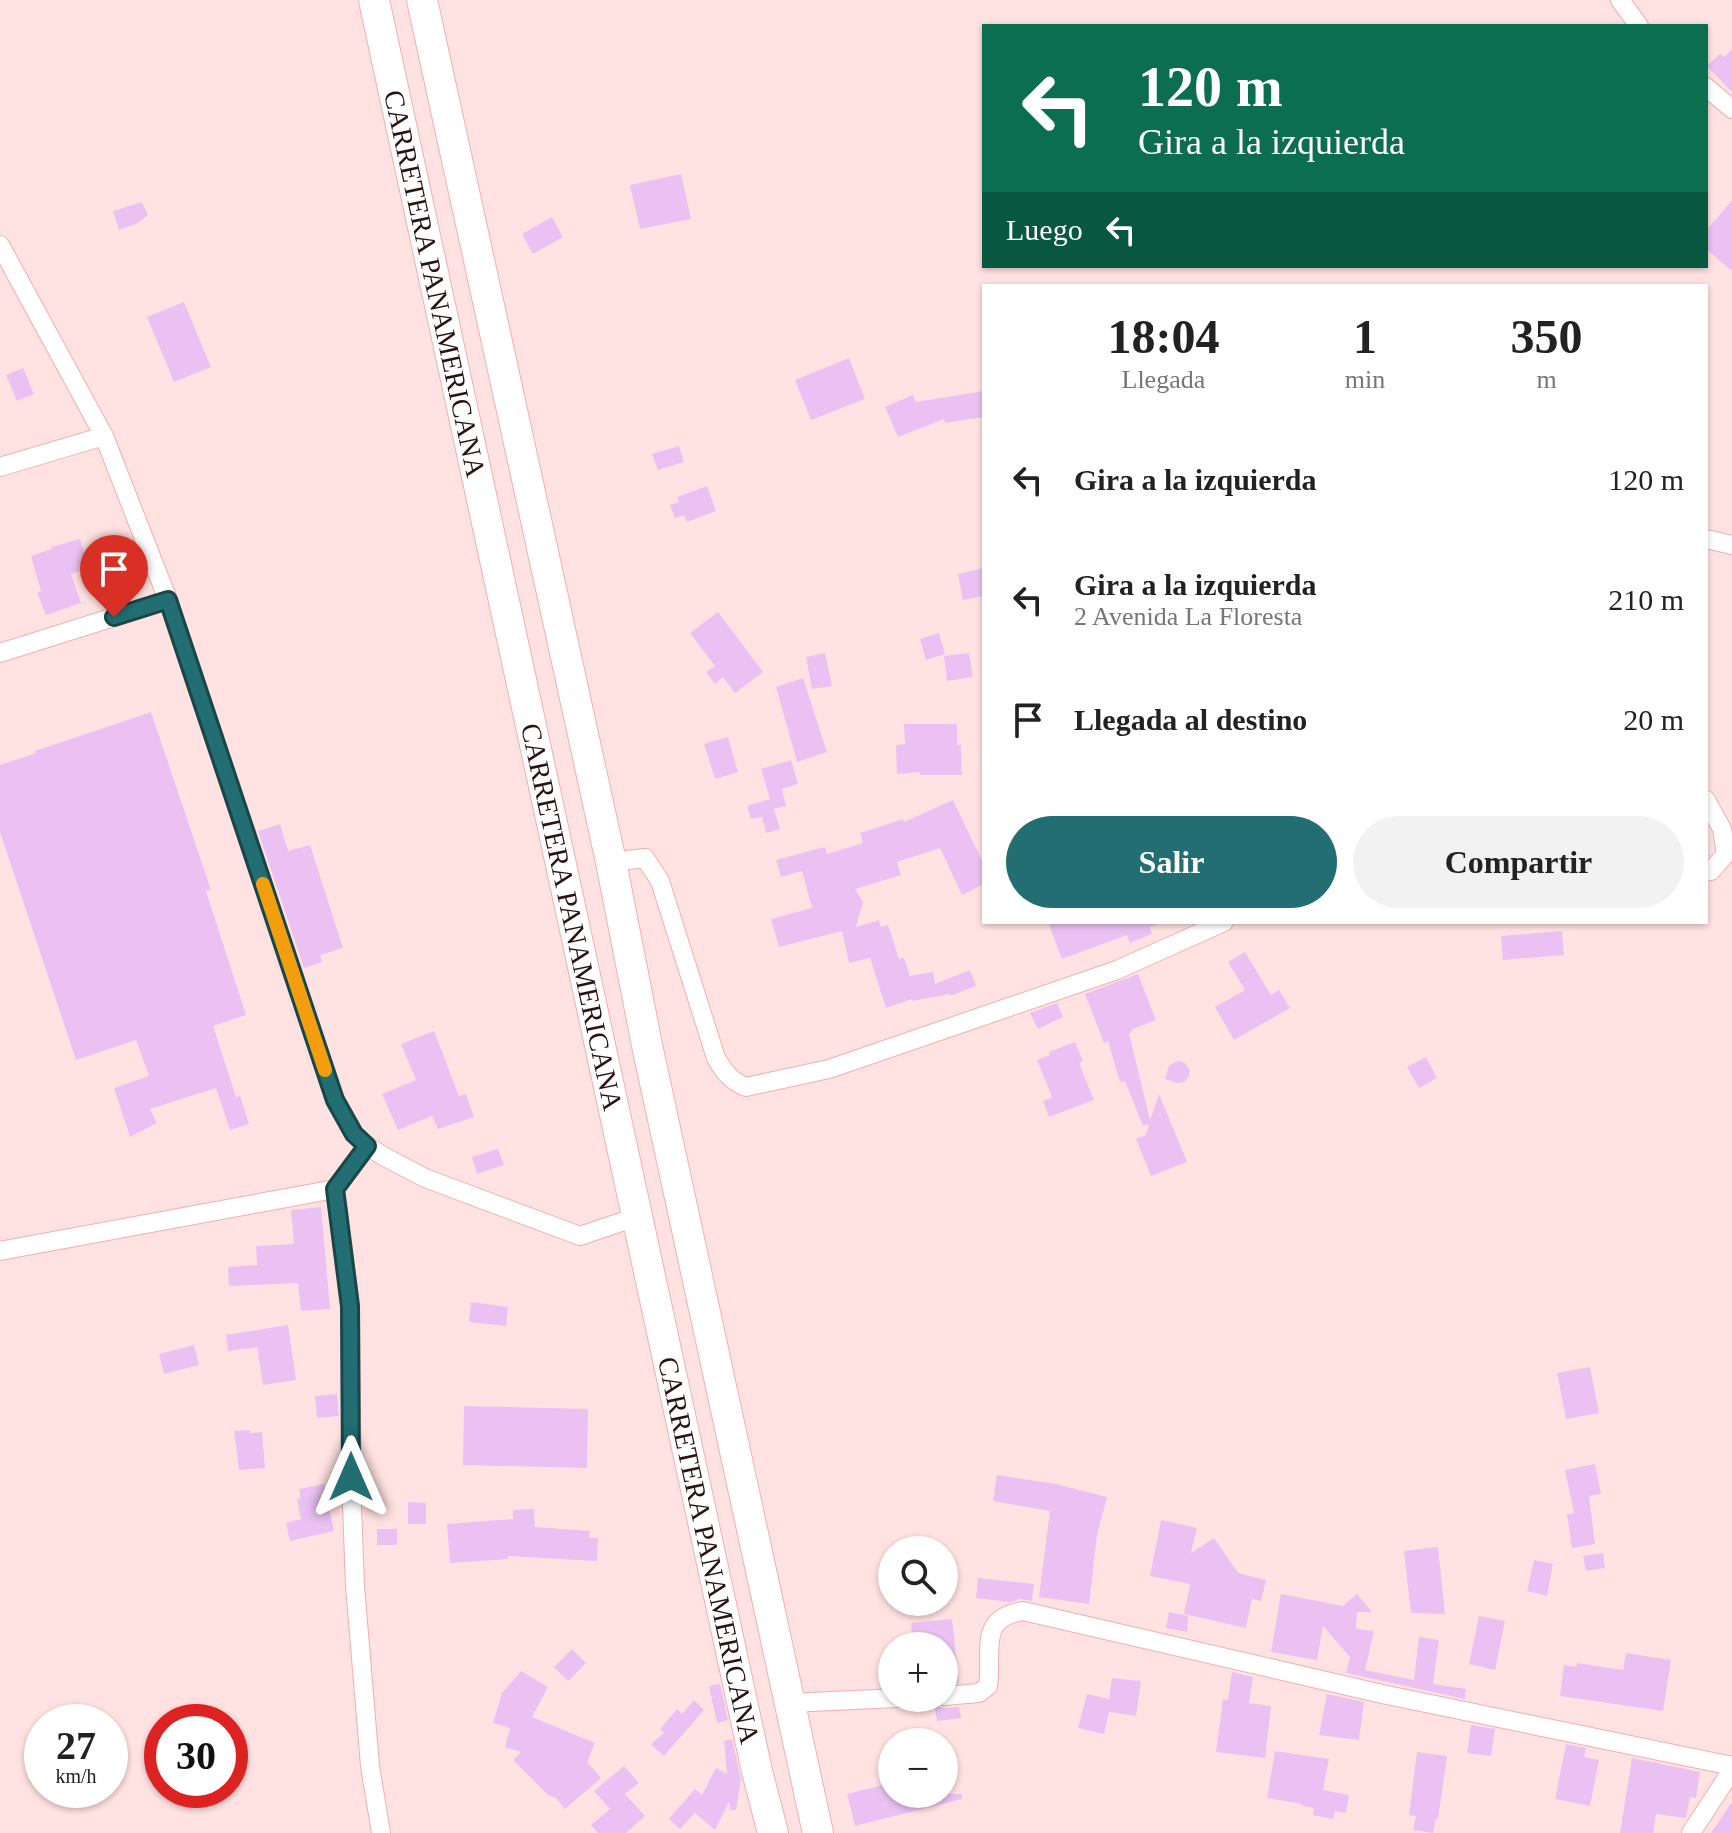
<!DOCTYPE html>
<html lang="es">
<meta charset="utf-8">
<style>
body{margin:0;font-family:Georgia,serif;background:#f2f2f2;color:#222;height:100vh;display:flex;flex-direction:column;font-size:30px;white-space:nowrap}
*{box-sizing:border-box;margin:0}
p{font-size:26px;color:#767676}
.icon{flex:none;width:44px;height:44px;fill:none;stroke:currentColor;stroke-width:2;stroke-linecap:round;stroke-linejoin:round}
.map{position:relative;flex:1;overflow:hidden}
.drawer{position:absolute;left:982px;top:284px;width:726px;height:640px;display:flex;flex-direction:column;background:#fff;border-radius:0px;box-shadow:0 2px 6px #0004}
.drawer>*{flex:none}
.top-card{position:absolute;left:982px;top:24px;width:726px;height:244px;border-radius:0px;box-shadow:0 2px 6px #0004;background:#0b6e4f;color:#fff;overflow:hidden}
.controls{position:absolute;left:878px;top:1536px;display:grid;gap:16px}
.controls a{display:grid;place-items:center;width:80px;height:80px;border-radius:50%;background:#fff;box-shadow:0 2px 6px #0004;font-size:40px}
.speed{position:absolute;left:24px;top:1704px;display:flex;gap:16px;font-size:40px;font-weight:700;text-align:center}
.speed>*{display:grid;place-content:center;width:104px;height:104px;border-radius:50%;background:#fff;box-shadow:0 2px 6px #0004;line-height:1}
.speed small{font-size:20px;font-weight:400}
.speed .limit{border:12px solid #d22;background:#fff;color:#111}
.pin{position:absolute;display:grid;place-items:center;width:68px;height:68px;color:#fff;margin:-82px -34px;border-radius:50% 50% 50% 0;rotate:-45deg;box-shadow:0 0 8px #0007}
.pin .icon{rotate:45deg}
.me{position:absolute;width:88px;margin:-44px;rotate:0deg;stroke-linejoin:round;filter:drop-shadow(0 0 6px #0008)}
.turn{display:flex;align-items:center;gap:28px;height:168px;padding:0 24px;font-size:36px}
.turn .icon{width:104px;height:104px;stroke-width:2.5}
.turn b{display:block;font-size:56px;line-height:68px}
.then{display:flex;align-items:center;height:76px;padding:0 24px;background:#0003;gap:16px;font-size:30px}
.eta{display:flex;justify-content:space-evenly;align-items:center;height:136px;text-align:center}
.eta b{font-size:48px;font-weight:600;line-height:56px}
.cta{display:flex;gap:16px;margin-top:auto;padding:16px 24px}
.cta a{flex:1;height:92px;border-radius:48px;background:#226e72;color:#fff;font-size:32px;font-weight:600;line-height:92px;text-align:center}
.cta a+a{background:#f2f2f2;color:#222}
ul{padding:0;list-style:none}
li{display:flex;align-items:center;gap:24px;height:120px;padding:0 24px}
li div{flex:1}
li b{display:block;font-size:30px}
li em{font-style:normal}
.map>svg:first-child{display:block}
.building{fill:#eac1f2}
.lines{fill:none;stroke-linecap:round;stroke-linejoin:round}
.minor-casing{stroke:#f2aeac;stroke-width:20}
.trunk-casing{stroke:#f2aeac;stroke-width:32}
.minor{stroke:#fff;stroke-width:18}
.trunk{stroke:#fff;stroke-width:30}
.route-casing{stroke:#16484a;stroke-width:20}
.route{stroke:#226e72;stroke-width:14}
.slow{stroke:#f59e0b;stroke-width:14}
.labels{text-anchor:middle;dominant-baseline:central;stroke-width:7;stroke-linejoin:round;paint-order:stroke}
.street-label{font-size:28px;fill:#2a1212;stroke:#fff}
</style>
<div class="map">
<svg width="1732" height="1833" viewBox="0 0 1732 1833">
<rect width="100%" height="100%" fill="#ffe2e1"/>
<path class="building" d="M1732,49v43l-25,-26 13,-12 4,3z
M681,174l10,45 -51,10 -10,-44z
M1732,200v71l-26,-22v-18z
M142,202l6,13 -12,9 -17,6 -6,-19z
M552,217l11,20 -30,17 -11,-20z
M184,302l27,65 -37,15 -27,-65z
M849,358l16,41 -54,21 -16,-40z
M23,368l11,26 -17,7 -11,-26z
M984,391v26l-39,6 -1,-4 -46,18 -13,-30 28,-12 3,7z
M679,446l5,16 -26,8 -6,-16z
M707,486l9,25 -29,11 -3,-7 -9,3 -5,-13 9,-3 -2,-5z
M80,539l9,29 -18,6 10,29 -35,12 -9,-22 4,-2 -10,-35 21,-7 -1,-2z
M984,568v28l-21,4 -5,-26z
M718,612l45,60 -28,21 -12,-16 -8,7 -9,-12 9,-6 -25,-33z
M939,633l6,21 -19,6 -6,-21z
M825,653l7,33 -20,3 -6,-32z
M969,653l4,24 -26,4 -3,-25z
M803,678l24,74 -30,10 -21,-75z
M151,712l60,178 -5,1 40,124 -33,11 23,71 4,-1 9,28 -19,6 -14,-42 -66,21 7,14 -27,14 -16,-49 35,-12 -13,-36 -60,20 -76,-228v-67l36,-12 -1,-2z
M904,724h53v21h4l1,30h-42v-3l-23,2 -1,-29 9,-1z
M728,737l10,35 -23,7 -11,-35z
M791,760l7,24 -16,5 4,17 -12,3 6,20 -14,4 -4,-16 -11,2 -4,-13 23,-7 -9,-30z
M953,800l31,65v19l-22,11 -22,-47 -43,14 4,13 -46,14 8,13 -7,25 23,-7 2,7 7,-2 11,34 5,-1 6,18 23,-4 2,12 35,-14 6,16 -26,10 -1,-2 -36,7 -1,-2 -26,9 -16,-50 -21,5 -7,-32 -63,16 -8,-28 41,-11 -10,-37 -21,6 -5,-17 49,-13 2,7 36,-11 -3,-10 43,-14 1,3z
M280,824l8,27 22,-6 33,103 -23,7 2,7 -18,6 -46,-137z
M1057,922h101v2l-8,3 2,7 -22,9 -3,-8 -65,24 -13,-34z
M1562,931l2,24 -61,5 -2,-24z
M1245,952l26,43 8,-5 11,18 -56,32 -19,-33 30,-17 -17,-28z
M1138,974l18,46 -25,10 1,2 -3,1 21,87 9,-26 28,68 -36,14 -15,-37 10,-4 3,-11 -6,2 -18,-45 -5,1 -12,-41 -4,2 -19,-49z
M1057,1003l6,14 -25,12 -8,-16z
M434,1031l25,65 7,-2 8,23 -36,12 -6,-13 -34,14 -16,-36 34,-14 -15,-36z
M1075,1042l8,19 -4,2 15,37 -45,17 -6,-16 9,-4 -15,-37 13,-5 -1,-3z
M1426,1057l11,21 -18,10 -12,-21z
M1179,1061l6,2 3,4 2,5 -2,6 -4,4 -6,1 -13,-4 4,-13 5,-4z
M498,1149l6,16 -27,9 -5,-17z
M321,1207l9,102 -29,2 -3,-28 -69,3 -1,-19 29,-2 -1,-19 38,-2 -3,-34z
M471,1302l37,5 -2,19 -37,-4z
M288,1325l8,55 -33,5 -6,-38 -29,4 -2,-16z
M194,1345l5,20 -35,9 -5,-20z
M1590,1367l9,46 -33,6 -9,-46z
M337,1394l2,22 -22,2 -2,-22z
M464,1406l124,3 -1,59 -124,-3z
M250,1430v3l12,-1 3,36 -26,2 -5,-39z
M1595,1464l6,30 -12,2 6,48 -23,4 -5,-34 7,-1 -9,-43z
M997,1475l59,9 51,13 -10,38 -8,69 -50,-7 11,-86 -57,-10z
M324,1484l10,47 -44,10 -4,-18 15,-4 -4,-20 4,-1 -2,-9z
M408,1502l18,1v21h-18z
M534,1509l1,18 55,4 -1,7h9l-1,23 -89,-5v3l-58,4 -3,-39 66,-5v-9z
M1161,1520l36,8 -6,25 23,-15 24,35 28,7 -5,21 -9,-2 -6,29 -62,-14 6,-30 -40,-8z
M377,1529h20v16h-20z
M1438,1547l7,67 -34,-1 -7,-62z
M1603,1553l2,15 -19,3 -3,-15z
M1534,1560l19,4 -6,32 -20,-5z
M978,1578l56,6 -2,17 -11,-2 -11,3 -34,-4z
M1359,1592l-1,3 14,17h-15l-1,17 18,2 -9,39 49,10 5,-43 20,3 -6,44 33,5 -1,10 -119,-26 4,-16 -27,-31 -6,34 -46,-8 10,-58 62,12z
M1169,1612l19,4 -1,16 -21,-4z
M1479,1616l26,5 -10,49 -26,-6z
M952,1619l7,64 -15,1v-38h-31l-2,-23z
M572,1649l14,14 -18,18 -14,-14z
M1626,1653l45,7 -8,51 -103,-15 4,-31 12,2 1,-4 46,7z
M521,1671l27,16 -16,30 63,26 -8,19 14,16 -36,31 -9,-11 -8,-3 -35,-35 8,-8 -16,-5 5,-19 -17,-5 9,-30z
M1232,1672l21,5 -4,26 22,3 -6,52 -49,-6 7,-53 5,1z
M1112,1678l29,3 -5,35 -27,-4 -5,22 -26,-6 9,-34 22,5z
M720,1684l8,36 -11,3 -8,-37z
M1327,1694l37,8 -5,38 -40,-5z
M694,1700l10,10 -40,46 -13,-12 13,-11 -4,-4 17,-20 5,5z
M934,1703l4,3 6,2 15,-1 2,11 -24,3z
M1471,1725l24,4 -4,27 -24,-3z
M732,1739l9,40 -5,31h-6l-1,-8 -14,28 -20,-17 -15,16 -11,-10 26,-30 7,6 14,-27 11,6 -3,-33z
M1566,1744l20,4 -2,9 15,3 -9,46 -35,-7z
M1275,1751l54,8 -6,31 26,5 -3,18 -11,-2 -2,8 -20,-4 1,-7 -12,-2v-2l-35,-6z
M1417,1752l30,4 -9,63 -2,-1 -3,15 -20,-3 3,-14 -7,-1z
M1632,1758l68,14 -4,26 -6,-1 -4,21 -30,-4 -3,19h-33z
M624,1766l15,17 -14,11 20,22 -19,17h-28l-7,-8 19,-16 -16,-18z
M892,1783v11h70v5l-107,27 -8,-32z
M1732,1802v31h-21z"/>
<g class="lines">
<defs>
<path id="minor" d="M1620,0l19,26
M1706,87l26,22
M0,245l104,191 64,164 167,500 19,34 13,12 18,11 40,21 155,58 56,-19
M0,467l104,-31
M1706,539l26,6
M0,653l168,-53
M1706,800l16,29 4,25 -15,17 -5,1
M611,862l34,-4 15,23 56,177c8,14 15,23 30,29l83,-18 288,-99 107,-48
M335,1189l15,117 2,200 3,80 15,180 11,67
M0,1251l335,-62 32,-43
M944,1696l35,-3 9,-7c5,-35 -11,-68 35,-75l359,83 350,72
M789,1703l108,-5
M1691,1833l41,-63"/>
<g id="trunk">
<path id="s1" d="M374,0l383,1771 16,62"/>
<path d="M422,0l189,862 37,188 170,783"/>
</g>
</defs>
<use href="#minor" class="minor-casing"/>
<use href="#trunk" class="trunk-casing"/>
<use href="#minor" class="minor"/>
<use href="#trunk" class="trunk"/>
</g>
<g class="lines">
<defs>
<path id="route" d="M114,617l54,-17 167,500 19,34 13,12 -32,43 15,117 1,171"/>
</defs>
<use href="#route" class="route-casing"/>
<use href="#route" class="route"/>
<path class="slow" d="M263,884l62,186"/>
</g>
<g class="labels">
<g class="street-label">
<text stroke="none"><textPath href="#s1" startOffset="290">CARRETERA PANAMERICANA</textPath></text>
<text stroke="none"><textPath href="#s1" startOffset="938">CARRETERA PANAMERICANA</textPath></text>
<text stroke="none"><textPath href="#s1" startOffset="1586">CARRETERA PANAMERICANA</textPath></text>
</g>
</g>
</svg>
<div class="controls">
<a><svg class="icon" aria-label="search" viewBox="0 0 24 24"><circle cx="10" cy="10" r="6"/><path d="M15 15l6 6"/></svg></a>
<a>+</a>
<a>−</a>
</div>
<div class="speed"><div>27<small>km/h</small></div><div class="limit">30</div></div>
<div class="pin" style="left:114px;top:617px;background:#d93025"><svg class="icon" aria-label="arrive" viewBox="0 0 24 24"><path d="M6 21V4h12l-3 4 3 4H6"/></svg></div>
<svg class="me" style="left:351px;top:1477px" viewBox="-20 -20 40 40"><path d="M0-17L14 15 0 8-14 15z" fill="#226e72" stroke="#fff" stroke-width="4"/></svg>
<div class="top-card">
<div class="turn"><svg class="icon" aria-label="left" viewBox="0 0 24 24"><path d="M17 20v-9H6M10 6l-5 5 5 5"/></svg><div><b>120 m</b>Gira a la izquierda</div></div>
<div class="then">Luego<svg class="icon" aria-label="left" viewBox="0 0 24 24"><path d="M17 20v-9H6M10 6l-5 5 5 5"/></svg></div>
</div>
<section class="drawer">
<div class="eta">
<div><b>18:04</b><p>Llegada</p></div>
<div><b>1</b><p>min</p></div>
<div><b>350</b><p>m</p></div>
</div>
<ul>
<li><svg class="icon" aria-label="left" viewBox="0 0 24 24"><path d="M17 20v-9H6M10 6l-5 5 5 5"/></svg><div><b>Gira a la izquierda</b></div><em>120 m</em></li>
<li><svg class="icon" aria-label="left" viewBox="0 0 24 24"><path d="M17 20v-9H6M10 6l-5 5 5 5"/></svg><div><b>Gira a la izquierda</b><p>2 Avenida La Floresta</p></div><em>210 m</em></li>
<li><svg class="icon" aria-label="arrive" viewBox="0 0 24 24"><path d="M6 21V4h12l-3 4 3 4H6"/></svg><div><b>Llegada al destino</b></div><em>20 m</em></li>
</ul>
<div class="cta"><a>Salir</a><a>Compartir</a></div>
</section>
</div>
